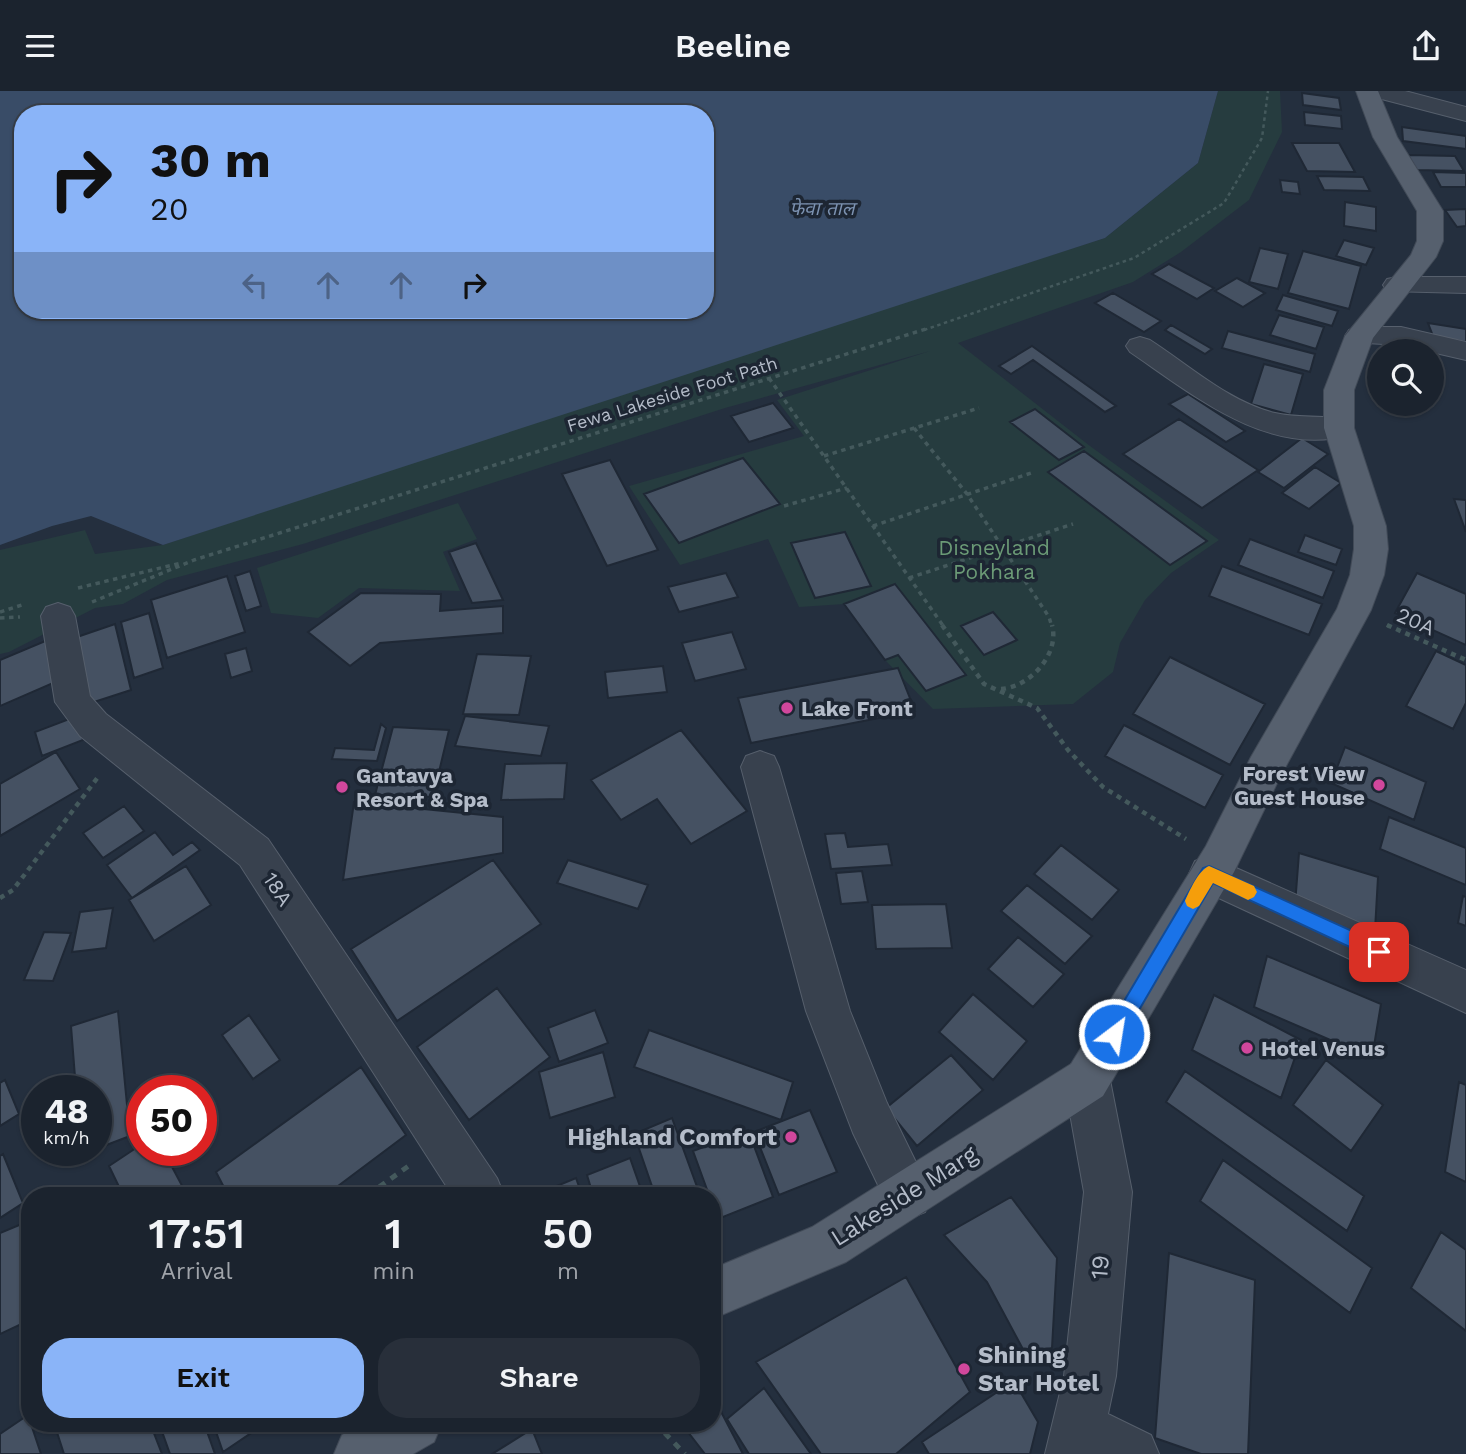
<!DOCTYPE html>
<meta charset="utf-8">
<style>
body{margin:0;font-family:"Work Sans","Noto Sans Devanagari",sans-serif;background:#282f3a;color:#f1f3f6;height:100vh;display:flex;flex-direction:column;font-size:26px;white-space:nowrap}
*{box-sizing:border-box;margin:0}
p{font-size:23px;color:#a0a4aa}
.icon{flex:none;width:38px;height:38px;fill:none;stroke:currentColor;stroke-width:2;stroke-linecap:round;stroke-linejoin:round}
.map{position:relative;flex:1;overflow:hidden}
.side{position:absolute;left:21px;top:1096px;width:700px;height:245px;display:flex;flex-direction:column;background:#1b232e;border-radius:28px;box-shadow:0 2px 5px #0004,0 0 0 2px #39404a}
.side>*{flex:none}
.banner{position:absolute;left:14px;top:14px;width:700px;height:214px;border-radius:28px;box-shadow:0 2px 5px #0004,0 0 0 2px #39404a;background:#8ab4f8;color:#111;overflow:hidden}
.controls{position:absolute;left:1367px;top:248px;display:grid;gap:14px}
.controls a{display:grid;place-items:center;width:77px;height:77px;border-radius:50%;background:#1b232e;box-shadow:0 2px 5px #0004,0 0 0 2px #39404a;font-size:35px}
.speed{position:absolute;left:21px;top:984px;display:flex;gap:14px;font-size:35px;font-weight:700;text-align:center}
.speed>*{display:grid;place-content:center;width:91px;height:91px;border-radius:50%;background:#1b232e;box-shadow:0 2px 5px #0004,0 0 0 2px #39404a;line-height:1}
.speed small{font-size:18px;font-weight:400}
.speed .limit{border:10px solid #d22;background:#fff;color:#111}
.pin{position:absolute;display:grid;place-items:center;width:60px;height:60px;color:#fff;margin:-30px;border-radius:14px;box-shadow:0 4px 10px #0006}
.me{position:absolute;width:77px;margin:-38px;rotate:31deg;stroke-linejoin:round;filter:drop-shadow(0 0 5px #0008)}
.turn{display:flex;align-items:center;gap:24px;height:147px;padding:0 21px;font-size:32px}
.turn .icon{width:91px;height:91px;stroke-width:2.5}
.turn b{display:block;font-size:49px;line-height:60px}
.lanes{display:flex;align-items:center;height:66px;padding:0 21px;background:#0003;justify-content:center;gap:35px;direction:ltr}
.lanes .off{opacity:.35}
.eta{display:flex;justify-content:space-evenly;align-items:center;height:119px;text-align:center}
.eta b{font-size:42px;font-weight:600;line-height:49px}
.button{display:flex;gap:14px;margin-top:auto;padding:14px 21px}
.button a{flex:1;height:80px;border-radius:28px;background:#8ab4f8;color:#111;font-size:28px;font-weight:600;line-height:80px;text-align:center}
.button a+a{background:#282f3a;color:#f1f3f6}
header{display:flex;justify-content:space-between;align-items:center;height:91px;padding:0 21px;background:#1b232e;font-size:32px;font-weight:600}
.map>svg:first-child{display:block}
.green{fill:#263c3f}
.water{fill:#394c67;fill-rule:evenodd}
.building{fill:#455162;stroke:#1f2835;stroke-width:2}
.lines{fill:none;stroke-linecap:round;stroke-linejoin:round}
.minor-casing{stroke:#565f6c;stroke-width:2}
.major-casing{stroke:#414a57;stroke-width:2}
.path-far3{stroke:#44595c;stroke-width:2.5;stroke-dasharray:3.5 3.5;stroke-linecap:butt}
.path-far2{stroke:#44595c;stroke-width:3.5;stroke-dasharray:4.5 4.5;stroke-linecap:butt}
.path-far1{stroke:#44595c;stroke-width:4.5;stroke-dasharray:5 5;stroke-linecap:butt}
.path{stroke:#44595c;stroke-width:5;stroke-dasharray:7 7;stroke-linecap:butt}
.minor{fill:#38414e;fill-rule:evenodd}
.major{fill:#56606e;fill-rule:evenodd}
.route{fill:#1a73e8;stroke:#114b97;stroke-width:2}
.slow{fill:#f59e0b}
.hotel-dot{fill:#d1479c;stroke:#1d2633;stroke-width:2.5}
.labels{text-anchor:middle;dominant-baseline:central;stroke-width:7;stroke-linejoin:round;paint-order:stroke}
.far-street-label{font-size:18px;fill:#b4bcc9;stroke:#1d2633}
.far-water-label{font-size:19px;font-style:italic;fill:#7c92b1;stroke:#1d2633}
.park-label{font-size:21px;fill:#6b9a76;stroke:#1d2633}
.street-label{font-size:21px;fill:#b4bcc9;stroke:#1d2633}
.poi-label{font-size:21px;font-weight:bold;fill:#b4bcc9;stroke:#1d2633;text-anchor:start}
.near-poi-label{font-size:24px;font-weight:bold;fill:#b4bcc9;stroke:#1d2633;text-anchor:end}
.near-street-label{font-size:24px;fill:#b4bcc9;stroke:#1d2633}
</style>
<header><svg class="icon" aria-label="menu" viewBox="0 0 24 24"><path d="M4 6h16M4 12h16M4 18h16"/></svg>Beeline<svg class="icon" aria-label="share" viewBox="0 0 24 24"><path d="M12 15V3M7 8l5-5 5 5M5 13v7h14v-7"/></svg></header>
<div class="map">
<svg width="1466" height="1363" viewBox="0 0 1466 1363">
<rect width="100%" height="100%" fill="#242f3e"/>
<path class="green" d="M1218,0h62l2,41 -33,68 -68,52 -48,30 -175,61 132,103 129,94 -48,33 -26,27 -25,43 -7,29 -40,32 -140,5 -48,-49 -41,-56 -45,3 -31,-68 -88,26 -51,-79 175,-50 -27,-36 153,-49 -205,57 -422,136 -136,36 -44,24 -28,4 -86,44 -9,2v-104l85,-20 10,24 68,-9 442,-147 500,-160 93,-75z
M458,412l19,36 -34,13 17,39 -101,-3 -41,30 -47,-5 -14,-45z"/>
<path class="water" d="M0,0h1218l-20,72 -93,75 -942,307 -72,-29 -39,10 -52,19zM23,23h682v196h-682z"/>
<path class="building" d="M1302,2l37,5 2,12 -38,-5z
M1304,21l37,4 1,13 -37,-4z
M1402,36l64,9v13l-63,-8z
M1292,52h47l16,29 -48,-1z
M1408,64l47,1 9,15 -48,-1z
M1433,81l33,1v14h-25z
M1317,85l46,1 7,14 -46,-1z
M1280,89l18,2 2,12 -18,-2z
M1345,111l31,5v24l-32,-5z
M1466,118v17l-9,1 -12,-17z
M1344,149l30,8 -8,17 -30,-9z
M1260,157l28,6 -10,35 -29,-7z
M1303,160l58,15 -12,43 -61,-16z
M1169,173l45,24 -17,11 -45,-25z
M1237,187l28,15 -22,14 -28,-16z
M1113,202l48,28 -17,11 -49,-29z
M1283,204l55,16 -6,15 -56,-16z
M1279,224l45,12 -8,22 -46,-14z
M1428,232l38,6v13l-33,-6z
M1171,234l41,24 -7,5 -40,-24z
M1228,240l87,23 -5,18 -88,-24z
M1032,255l84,60 -11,6 -72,-52 -22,14 -12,-8z
M1264,273l39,10 -12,41 -40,-11z
M1188,303l57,37 -19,11 -57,-38z
M773,312l20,25 -44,14 -18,-26z
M1035,318l49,38 -25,13 -49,-38z
M1179,328l79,51 -56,38 -79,-54z
M1302,347l26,16 -44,34 -26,-16z
M1084,360l123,90 -37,24 -122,-93z
M743,367l37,46 -101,39 -35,-49z
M610,369l48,90 -51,16 -45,-92z
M1315,376l26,16 -32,26 -27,-16z
M1454,408l12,1v32z
M845,441l26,54 -56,12 -24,-55z
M1305,444l37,14 -6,16 -38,-13z
M1250,448l84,32 -11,27 -85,-33z
M476,452l27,57 -31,3 -23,-51z
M1222,475l100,38 -13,31 -100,-39z
M250,480l11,35 -15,5 -11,-35z
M726,482l12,24 -59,15 -11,-25z
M1417,482l49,21v51l-71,-32z
M227,485l18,56 -78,26 -16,-58z
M895,493l71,91 -40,16 -28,-36 -13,5 -41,-56z
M361,502l80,1 -1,17 63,-5v27l-123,10 -30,23 -42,-34z
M993,521l24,28 -33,15 -23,-29z
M149,522l14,55 -29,10 -13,-56z
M115,533l16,66 -40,13 -14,-66z
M732,541l14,37 -51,12 -13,-38z
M50,548l17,38 -67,29v-46z
M246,557l6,23 -21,7 -6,-24z
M1436,560l30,14v38l-13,26 -47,-23z
M477,563l54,2 -12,59 -56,-1z
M1170,566l95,47 -35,61 -97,-51z
M663,575l4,26 -59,6 -3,-26z
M898,577l17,43 -164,32 -13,-45z
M77,625l6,24 -41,16 -7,-24z
M465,625l84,10 -8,30 -86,-10z
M381,633l5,4 -9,33 -45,-2 3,-11 39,2z
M1124,634l99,50 -18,33 -100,-52z
M393,636l56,3 -16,67 -58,-2z
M681,639l66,81 -56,33 -34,-45 -36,21 -30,-40z
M1345,656l81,35 -12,38 -83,-37z
M56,661l24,37 -80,47v-52z
M567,672l-3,36 -63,1 4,-36z
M354,711l149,15v36l-160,27z
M124,715l20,25 -41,27 -20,-25z
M1389,726l77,31v37l-86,-36z
M155,741l18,23 19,-13 8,8 -68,48 -25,-33z
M845,742l3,14 40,-3 4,21 -61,4 -6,-35z
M1061,754l58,45 -27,30 -58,-46z
M1299,762l79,24 -3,53 -80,-25z
M493,769l48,64 -144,97 -46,-72z
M568,769l80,25 -10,24 -81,-26z
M186,775l25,39 -57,36 -25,-41z
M862,780l6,31 -27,2 -5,-31z
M1027,794l65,51 -27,28 -64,-53z
M1463,805l3,1v29l-8,-3z
M946,813l6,44 -76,1 -4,-44z
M113,817l-7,40 -34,4 8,-40z
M44,841l27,1 -18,48 -29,-1z
M1018,846l46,37 -31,33 -45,-38z
M1267,865l114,48 -9,54 -118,-51z
M497,897l53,69 -81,63 -52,-73z
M973,903l54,47 -34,39 -54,-48z
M1214,904l87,45 -20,58 -89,-48z
M595,919l13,33 -49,19 -11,-34z
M118,920l12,125 -34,13v-59h-20l-5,-64z
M249,924l31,45 -27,19 -31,-44z
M649,939l144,52 -12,38 -147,-53z
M603,961l12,45 -65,21 -11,-46z
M951,964l32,35 -66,56 -31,-38z
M1326,969l57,45 -32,46 -58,-46z
M361,976l45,68 -80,60h-98l-12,-23z
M1185,980l179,125 -17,35 -181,-129z
M5,989l14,34 -19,12v-43z
M1459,991l7,3v97l-21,-10z
M810,1019l27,62 -58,23 -25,-63z
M672,1027l28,77h-45l-21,-61z
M748,1039l25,67 -55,22 -6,-24h-3l-16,-44z
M142,1053v6h21l24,45h-64l-14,-29z
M3,1063l20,49 -23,15v-62z
M630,1067l13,37h-50l-6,-20z
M1223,1069l149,108 -22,45 -150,-112z
M576,1087l6,17h-47z
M1011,1106l46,61 -5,90 -27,5 -38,-71 -43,-47z
M24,1132l6,51v46l-30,14v-101z
M1441,1141l25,18v81l-55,-43z
M1169,1162l86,27 -7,174h-47l-46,-16z
M906,1186l64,115 -74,62h-75l-65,-92z
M1014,1290l24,41 -8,32h-101l-7,-12z
M764,1297l47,66h-62l-22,-35z
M712,1302l4,9 27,52h-38l-24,-31h31z
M28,1324l13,39h-41v-20z
M54,1332h96l12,31h-98z
M159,1332h45l11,31h-45z
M213,1332h53l-43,29z
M532,1338l10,25h-50z"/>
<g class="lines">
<defs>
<path id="minor" d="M1367,0h38l61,16v14l-96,-25z
M1397,186h69v16l-79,-2 -4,-6 4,-6z
M1359,236h42l65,15v18l-65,-15 -52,-3 -4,-6 4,-6z
M1140,246l10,3c39,25 79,62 125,73 25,6 51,1 75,8l4,7 -4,7c-82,23 -158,-41 -220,-83l-4,-6 4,-6z
M58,512l12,4 5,9 15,80 16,18 162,125 229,339 7,17h-52l-212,-330 -160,-129 -25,-34 -14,-86 5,-9z
M760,660l14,5 5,11 71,244 37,92 45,92 -7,17 -17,7 -17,-7 -38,-79 -47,-122 -65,-244 5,-11z
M1209,765l257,114v43l-271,-126 -6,-13 6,-13z
M1087,966l16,7 7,16 22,112 -16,184 -8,38 43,21 8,19h-114l19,-78 20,-184 -20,-112 7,-16z"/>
<path id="major" d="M1356,0h22l19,46 46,74v30l-7,16 -63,81 -19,52v38l32,98 2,23 -4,26 -13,35 -91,167 -46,95 -131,224 -257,166 -134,57v-50l100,-42 259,-163 135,-218 45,-89 86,-148 13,-34 4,-26v-23l-30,-98v-38l21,-54 66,-81 6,-14v-30l-44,-74z
M363,1332h79l-8,19 -21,12h-79l8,-19z"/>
</defs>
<use href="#minor" class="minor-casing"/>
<use href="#major" class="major-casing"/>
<path class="path-far3" d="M924,239l210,-72 90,-55 38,-65 6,-47"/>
<path class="path-far2" d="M769,287l175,249
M914,337l53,66 82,123 3,10
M824,365l155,-48
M784,415l63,-18
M873,435l158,-53
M909,487l164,-54
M78,497l103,-25
M92,511l102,-42 735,-232
M0,521l22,-7
M0,527l20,-1
M1387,534l3,2"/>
<path class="path-far1" d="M942,534l42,59 53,24 31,42 35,37 83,52
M1387,534l79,35
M1001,598c29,-2 59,-35 51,-64
M0,807l13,-8 85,-113"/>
<path class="path" d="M368,1104l42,-30
M655,1332l30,31"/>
<use href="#minor" class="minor"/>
<use href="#major" class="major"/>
</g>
<path class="route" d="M1209,775l176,80 3,6 -3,6 -6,2 -6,-2 -160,-75 -92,158 -7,2 -6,-2 -3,-7 3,-6 95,-160z"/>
<path class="slow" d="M1209,775l45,20 3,6 -3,5 -6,3 -35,-17 -14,23 -6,3 -6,-3 -2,-5c5,-11 13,-30 24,-35z"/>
<g class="hotel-dot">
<circle cx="787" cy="617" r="7"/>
<circle cx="1379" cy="694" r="7"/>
<circle cx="342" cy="696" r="7"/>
<circle cx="1247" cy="957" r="7"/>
<circle cx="791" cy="1046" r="7"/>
<circle cx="964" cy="1278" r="7"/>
</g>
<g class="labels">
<g class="far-street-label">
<text transform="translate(672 303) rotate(-17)">Fewa Lakeside Foot Path</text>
</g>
<g class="far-water-label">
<text x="822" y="117">फेवा ताल</text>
</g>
<g class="park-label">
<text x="994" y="456">Disneyland<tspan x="994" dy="24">Pokhara</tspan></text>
</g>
<g class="street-label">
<text transform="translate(1416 530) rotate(24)">20A</text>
<text transform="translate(278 798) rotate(57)">18A</text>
</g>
<g class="poi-label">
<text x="801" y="617">Lake Front</text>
<text x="1365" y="682" text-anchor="end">Forest View<tspan x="1365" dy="24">Guest House</tspan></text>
<text x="356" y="684">Gantavya<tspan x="356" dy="24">Resort &amp; Spa</tspan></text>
<text x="1261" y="957">Hotel Venus</text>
</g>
<g class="near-poi-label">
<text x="777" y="1046">Highland Comfort</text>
<text x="978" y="1264" text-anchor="start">Shining<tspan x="978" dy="28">Star Hotel</tspan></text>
</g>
<g class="near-street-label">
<text transform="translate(904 1105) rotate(-32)">Lakeside Marg</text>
<text transform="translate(1100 1176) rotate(-85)">19</text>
</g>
</g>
</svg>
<div class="controls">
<a><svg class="icon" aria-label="search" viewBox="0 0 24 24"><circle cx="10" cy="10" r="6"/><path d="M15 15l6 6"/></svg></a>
</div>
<div class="speed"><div>48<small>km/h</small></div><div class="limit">50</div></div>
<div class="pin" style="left:1379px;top:861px;background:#d93025"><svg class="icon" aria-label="arrive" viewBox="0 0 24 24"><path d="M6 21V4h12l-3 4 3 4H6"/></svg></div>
<svg class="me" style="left:1114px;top:943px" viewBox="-20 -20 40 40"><circle r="17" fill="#1a73e8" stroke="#fff" stroke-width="3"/><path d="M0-11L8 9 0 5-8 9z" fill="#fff"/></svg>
<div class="banner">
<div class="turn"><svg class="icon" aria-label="right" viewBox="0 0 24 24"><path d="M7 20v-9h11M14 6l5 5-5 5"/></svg><div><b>30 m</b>20</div></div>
<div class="lanes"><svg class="icon off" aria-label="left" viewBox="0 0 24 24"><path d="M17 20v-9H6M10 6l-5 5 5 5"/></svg><svg class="icon off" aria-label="ahead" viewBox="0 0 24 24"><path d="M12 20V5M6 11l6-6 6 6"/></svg><svg class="icon off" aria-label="ahead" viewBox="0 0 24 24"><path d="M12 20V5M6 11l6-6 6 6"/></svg><svg class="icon" aria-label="right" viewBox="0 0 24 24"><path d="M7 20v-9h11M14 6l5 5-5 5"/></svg></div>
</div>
<section class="side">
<div class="eta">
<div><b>17:51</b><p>Arrival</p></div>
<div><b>1</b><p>min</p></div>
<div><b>50</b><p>m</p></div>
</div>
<div class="button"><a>Exit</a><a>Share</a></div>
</section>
</div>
